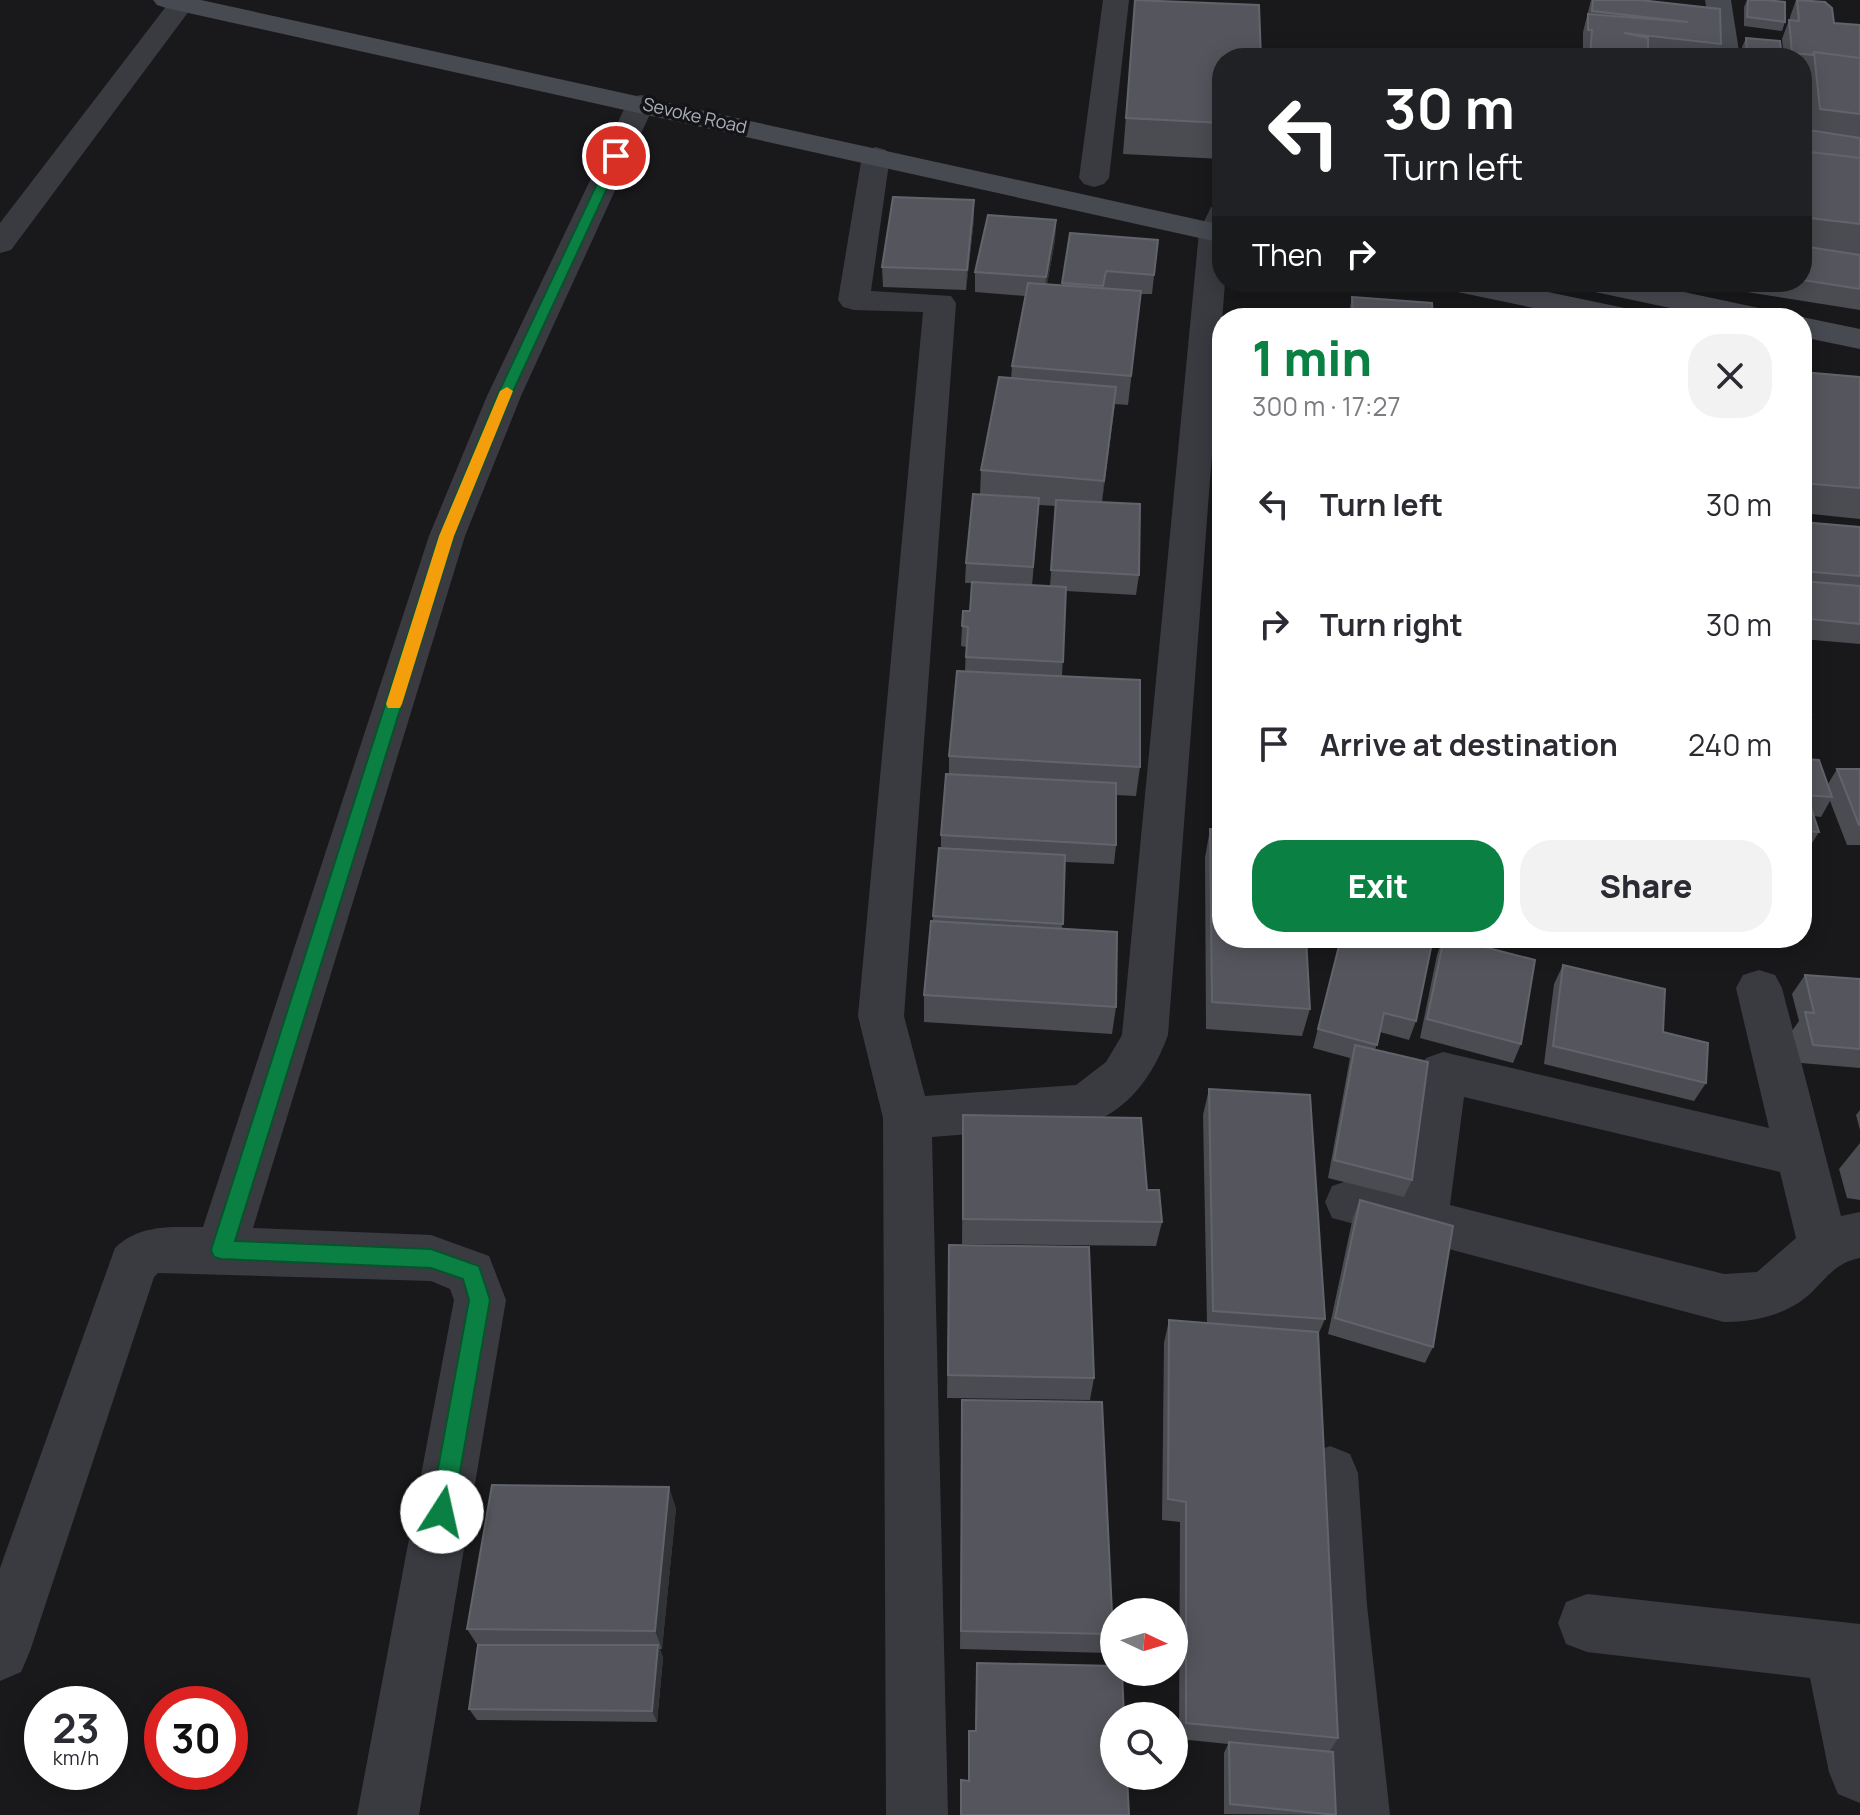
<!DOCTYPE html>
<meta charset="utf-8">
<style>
body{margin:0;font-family:Manrope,sans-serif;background:#f2f2f3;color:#2b2b33;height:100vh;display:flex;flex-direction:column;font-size:30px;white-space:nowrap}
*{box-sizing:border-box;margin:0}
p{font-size:26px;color:#7c7c81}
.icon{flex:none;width:44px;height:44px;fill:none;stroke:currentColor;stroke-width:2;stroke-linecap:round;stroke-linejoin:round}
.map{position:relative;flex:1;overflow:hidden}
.details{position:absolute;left:1212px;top:308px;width:600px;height:640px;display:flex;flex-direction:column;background:#fff;border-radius:32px;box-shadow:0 4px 20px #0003}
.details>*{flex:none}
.top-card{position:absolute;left:1212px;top:48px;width:600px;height:244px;border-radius:32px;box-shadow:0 4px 20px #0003;background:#202124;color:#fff;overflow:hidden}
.needle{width:52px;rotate:94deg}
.fabs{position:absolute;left:1100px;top:1598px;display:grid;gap:16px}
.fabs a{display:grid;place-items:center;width:88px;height:88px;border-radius:50%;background:#fff;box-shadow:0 4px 20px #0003;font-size:40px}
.speed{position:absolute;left:24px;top:1686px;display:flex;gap:16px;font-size:40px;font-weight:700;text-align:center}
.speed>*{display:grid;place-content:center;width:104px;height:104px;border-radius:50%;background:#fff;box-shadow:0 4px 20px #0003;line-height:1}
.speed small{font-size:20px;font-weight:400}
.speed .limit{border:12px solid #d22;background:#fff;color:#111}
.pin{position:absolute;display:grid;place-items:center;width:68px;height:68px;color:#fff;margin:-34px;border:4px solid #fff;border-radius:50%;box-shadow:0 2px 8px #0007}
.me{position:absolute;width:88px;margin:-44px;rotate:10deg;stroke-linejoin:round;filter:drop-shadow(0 0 6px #0008)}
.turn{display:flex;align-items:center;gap:28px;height:168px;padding:0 40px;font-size:36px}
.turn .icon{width:104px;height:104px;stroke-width:2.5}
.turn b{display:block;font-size:56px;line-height:68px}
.then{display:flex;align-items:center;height:76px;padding:0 40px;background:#0003;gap:16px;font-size:30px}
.round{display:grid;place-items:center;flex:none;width:84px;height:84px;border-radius:32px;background:#f2f2f3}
.summary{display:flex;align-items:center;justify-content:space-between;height:136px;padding:0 40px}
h1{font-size:48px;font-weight:800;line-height:60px;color:#0b8043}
.action{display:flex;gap:16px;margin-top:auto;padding:16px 40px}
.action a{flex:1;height:92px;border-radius:32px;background:#0b8043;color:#fff;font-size:32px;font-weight:800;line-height:92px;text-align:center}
.action a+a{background:#f2f2f3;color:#2b2b33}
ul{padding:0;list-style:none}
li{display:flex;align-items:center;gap:24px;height:120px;padding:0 40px}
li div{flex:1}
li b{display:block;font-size:30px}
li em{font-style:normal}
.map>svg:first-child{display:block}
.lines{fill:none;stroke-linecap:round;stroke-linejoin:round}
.street{fill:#3a3b41;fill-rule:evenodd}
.secondary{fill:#484a51;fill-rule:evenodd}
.wall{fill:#4a4c51;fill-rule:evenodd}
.shaded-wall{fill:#323337}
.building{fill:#55565d;stroke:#62646c;stroke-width:2}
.route{fill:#0b8043;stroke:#07532c;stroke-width:2}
.slow{fill:#f59e0b}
.labels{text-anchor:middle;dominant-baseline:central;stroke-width:7;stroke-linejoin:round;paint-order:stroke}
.far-street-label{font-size:18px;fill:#abb0bc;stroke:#141417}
</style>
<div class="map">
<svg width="1860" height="1815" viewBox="0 0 1860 1815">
<rect width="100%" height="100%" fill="#19191c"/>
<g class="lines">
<path class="street" d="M171,0h22l2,3 -184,247 -11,3v-30z
M1103,0h26l-20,178 -5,6 -10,3 -10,-3 -5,-6z
M641,95l10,2 4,6 -134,293 -56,140 -212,692 178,7 58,21 17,44 -87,515h-62l97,-515 -4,-11 -19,-8 -273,-8 -4,4 -124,374 -9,21 -21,9v-113l115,-320c24,-24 56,-21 88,-21l226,-691 58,-140 140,-293 4,-6z
M876,147l10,3 4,6 -19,135 80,5 5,7 -52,713 21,80 151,-11 30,-23 16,-27 77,-803 12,-25 11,-3v78h3l-57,753c-15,41 -39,75 -82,90l-154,12 16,678h-62l-3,-697 -25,-102 65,-704 -69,-2 -11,-3 -5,-7 24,-144 4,-6z
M1759,970l16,5 7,13 59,228 19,-4v46c-23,4 -33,19 -49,35 -24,22 -56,29 -87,29l-392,-104 -7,-16 7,-16 18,-6 52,13 17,-121 7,-14 17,-6 326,76 -33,-140 7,-13zM1464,1097l316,75 16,66 -39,34 -33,2 -274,-69z
M1330,1446l20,8 8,19 9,132 23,210h-62l-19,-210 -7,-132 8,-19z
M1587,1594l273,30v179l-22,-9 -9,-22 -19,-94 -223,-26 -21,-8 -8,-21 8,-21z"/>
<path class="secondary" d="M153,0h48l1021,225v18l-1056,-235 -9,-3z
M1705,0h26l9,58h-26z
M1438,282h62l139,29 5,7h-62l-139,-29z
M1576,282h61l136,29 5,7h-61l-136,-29z
M1802,317l58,12v20l-58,-12v-19h-3z"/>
</g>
<path class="wall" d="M1135,0l87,58v101l-99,-5z
M1591,0h49l81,44 -5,14h-40l-28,-3v3h-62v-9l-3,-1v-16z
M1747,0h20l18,22 -3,9 -38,-5v-19z
M1796,0h14l24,23 26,2v285l-120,-19v-9h62v-193l3,1 -1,-10 2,-6 -4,-1v-15h-18l-2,-19 7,-19h1v-3zM1808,121l1,9h-5z
M1746,38l36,20h-39l-1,-11z
M974,200v19l-8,71 -83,-3 -1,-20z
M1056,220l-1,20 -8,44 15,1 8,-52 88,7 -6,54h-11l-13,111 -13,-1 -13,98 37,73 -3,20 -70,-4 -4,85 78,91 -4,29 -20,-1v50l-2,19 -49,-2 -3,67 54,78 -4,27 -188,-12v-27l17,-147v-13l8,-61v-18l16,-85 1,-24 -5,-1 1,-20 8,-15 2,-28h-7l1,-20 14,-69 1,-24 30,-91 1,-13 13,-70 -50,-4v-20zM1039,505l17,1 -6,80h-18z
M1352,297l81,21h-85z
M1222,329v99l-8,-1 2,-61 3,-20h2z
M1802,372l58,5v142l-58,-6z
M1802,522l58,5v117l-58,-5z
M1802,688l9,26 -9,16z
M1802,748l4,11 22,25 9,-15h23v76h-13l-17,-44 -9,16 -7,-1 5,16 -12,19h-5z
M1210,829l100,180 -8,27 -96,-7 -1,-171z
M1341,938h92l-17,83 -7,19 -29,-8 -5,18 37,130 -8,17 -76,-19 22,-120 -37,-10z
M1443,938l78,106 -8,19 -93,-25 17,-83z
M1563,965l100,67 43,51 -12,18 -150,-37 10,-80z
M1805,975l55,4v89l-59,-5 -9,-32 7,-10 -7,-27z
M1209,1089l116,230 -7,16 20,403 -9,14 7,63 -112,-1v-61l4,-9 -49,-5 1,-217 -18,-2 2,-177 5,-23 38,3 -4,-208z
M1860,1110v20l-4,-15z
M963,1115l184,75 15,32 -6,24 -194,-2z
M1860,1143v57l-13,-2 -8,-29z
M1360,1200l73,147 -8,16 -97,-29 25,-117z
M949,1245l145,133 -4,22 -143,-2z
M962,1400l151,234 -5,19 -148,-4z
M676,1508l-14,141h-2l3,9 -6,64 -180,-2 -8,-11 9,-63 -11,-17z
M977,1663l152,152h-168v-35l7,1 1,-50h6z"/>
<path class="shaded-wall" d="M974,200v19l-8,71 1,-20z
M1056,220l-1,20 -10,57 1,-20z
M1116,387l-3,29 -12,94 3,-29z
M669,1487l7,21 -14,141 -7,-18z
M658,1645l5,13 -6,64 -5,-11z"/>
<path class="building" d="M1135,0l124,5 2,53h-39v65l-96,-5z
M1593,0h47l80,9 1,35 -97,-11 24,5v20l-58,-1 2,-27h-4v-16l100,8 -96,-11z
M1748,0h19l18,2v20l-38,-5z
M1797,0l28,2 7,6 2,15 26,2v33l-46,-6 -1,3 -21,-2 -3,-33 10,1z
M1746,38l34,3 2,17 -35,-4z
M1814,52l46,6v56l-40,-5z
M1802,89l4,1 3,29 -7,-1z
M1802,129l58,9v20l-58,-7z
M1802,151l58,7v66l-58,-7z
M893,197l81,3 -7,70 -85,-3z
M988,215l68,5 -10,57 -71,-5z
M1070,233l88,7 -4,35 -48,-4 -3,15 -41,-3z
M1802,246l58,9v34l-58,-9z
M1028,283l113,8 -10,85 -119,-10z
M1352,297l80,6 1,15h-80z
M1219,346h3v62l-5,-1z
M1802,372l58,5v111l-58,-5z
M999,377l117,10 -12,94 -123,-11z
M973,494l66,4 -6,69 -67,-4z
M1056,500l84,4 -1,71 -88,-5z
M1802,522l58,5v49l-58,-5z
M1803,581l57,5v38l-48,-5z
M972,582l94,5 -3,75 -97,-5 2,-30 -6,-1 1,-15h7z
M957,671l183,9v87l-191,-11z
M1802,688l9,26 -9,-1z
M1802,759l17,1 13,37 -30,-2z
M1837,769h23v56h-1z
M946,774l170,9v62l-175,-10z
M1802,799h6l11,33 -17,-1z
M1210,829l12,1v108h84l4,71 -98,-7z
M939,848l126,7 -2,69 -130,-8z
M931,921l186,11 -1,75 -192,-12z
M1341,938h92l-17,83 -32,-8 -7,32 -59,-16z
M1444,938h6l85,22 -14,84 -94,-25z
M1563,965l102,24 -2,43 45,11 -2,40 -153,-37z
M1805,975l55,4v70l-47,-4 -8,-33 9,1z
M1355,1045l73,17 -16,118 -78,-20z
M1209,1089l101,6 15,224 -112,-8z
M963,1115l178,3 6,72h12l3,32 -199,-3z
M1360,1200l93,26 -20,121 -98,-29z
M949,1245l140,2 5,131 -146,-3z
M1169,1320l149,12 20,406 -152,-15v-221l-18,-3z
M962,1400l140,2 11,232 -152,-3z
M492,1485l177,2 -14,144 -188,-2z
M478,1645h180l-6,66 -183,-2z
M977,1663l137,3v6h8l2,44h-10v60h13l2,39h-168v-35l8,1v-50h7z
M1229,1742l104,10 3,63 -106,-11z"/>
<path class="route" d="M616,153l6,3 -111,240 -57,140 -219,705 196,8 48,17 11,34 -37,212 -3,8 -8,4 -8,-4 -4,-8 39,-212 -6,-21 -32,-11 -210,-9 -7,-2 -3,-7 228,-714 58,-140 113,-240z"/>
<path class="slow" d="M507,387l6,4 -59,145 -52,168 -2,4h-12l-2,-4 53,-168 61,-145z"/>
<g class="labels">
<g class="far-street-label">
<text transform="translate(695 115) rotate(13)">Sevoke Road</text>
</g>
</g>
</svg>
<div class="fabs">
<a><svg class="needle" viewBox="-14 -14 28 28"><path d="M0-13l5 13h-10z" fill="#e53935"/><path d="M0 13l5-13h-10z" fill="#7c7c81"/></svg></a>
<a><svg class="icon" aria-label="search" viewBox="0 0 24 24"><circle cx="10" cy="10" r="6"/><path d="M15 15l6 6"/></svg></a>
</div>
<div class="speed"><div>23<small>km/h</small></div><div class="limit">30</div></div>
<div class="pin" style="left:616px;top:156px;background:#d93025"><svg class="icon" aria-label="arrive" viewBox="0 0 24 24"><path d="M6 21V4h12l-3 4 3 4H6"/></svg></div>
<svg class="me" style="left:442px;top:1512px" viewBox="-20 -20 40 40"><circle r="19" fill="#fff"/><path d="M0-13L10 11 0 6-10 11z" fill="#0b8043"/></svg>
<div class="top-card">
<div class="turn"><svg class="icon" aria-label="left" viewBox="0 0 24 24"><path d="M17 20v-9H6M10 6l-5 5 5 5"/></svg><div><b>30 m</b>Turn left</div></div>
<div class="then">Then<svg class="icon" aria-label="right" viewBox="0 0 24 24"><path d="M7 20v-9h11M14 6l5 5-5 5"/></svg></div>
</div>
<section class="details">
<div class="summary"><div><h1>1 min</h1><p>300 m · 17:27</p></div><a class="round"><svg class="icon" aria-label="close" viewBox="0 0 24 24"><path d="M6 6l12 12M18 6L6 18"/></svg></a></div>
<ul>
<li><svg class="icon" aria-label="left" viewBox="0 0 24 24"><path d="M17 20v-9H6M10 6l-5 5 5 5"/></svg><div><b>Turn left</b></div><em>30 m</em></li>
<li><svg class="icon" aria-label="right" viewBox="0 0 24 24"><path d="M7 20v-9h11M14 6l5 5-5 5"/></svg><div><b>Turn right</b></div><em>30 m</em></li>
<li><svg class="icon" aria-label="arrive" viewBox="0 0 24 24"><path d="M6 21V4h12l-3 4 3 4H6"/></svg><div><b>Arrive at destination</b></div><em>240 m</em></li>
</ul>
<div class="action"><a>Exit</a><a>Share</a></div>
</section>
</div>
